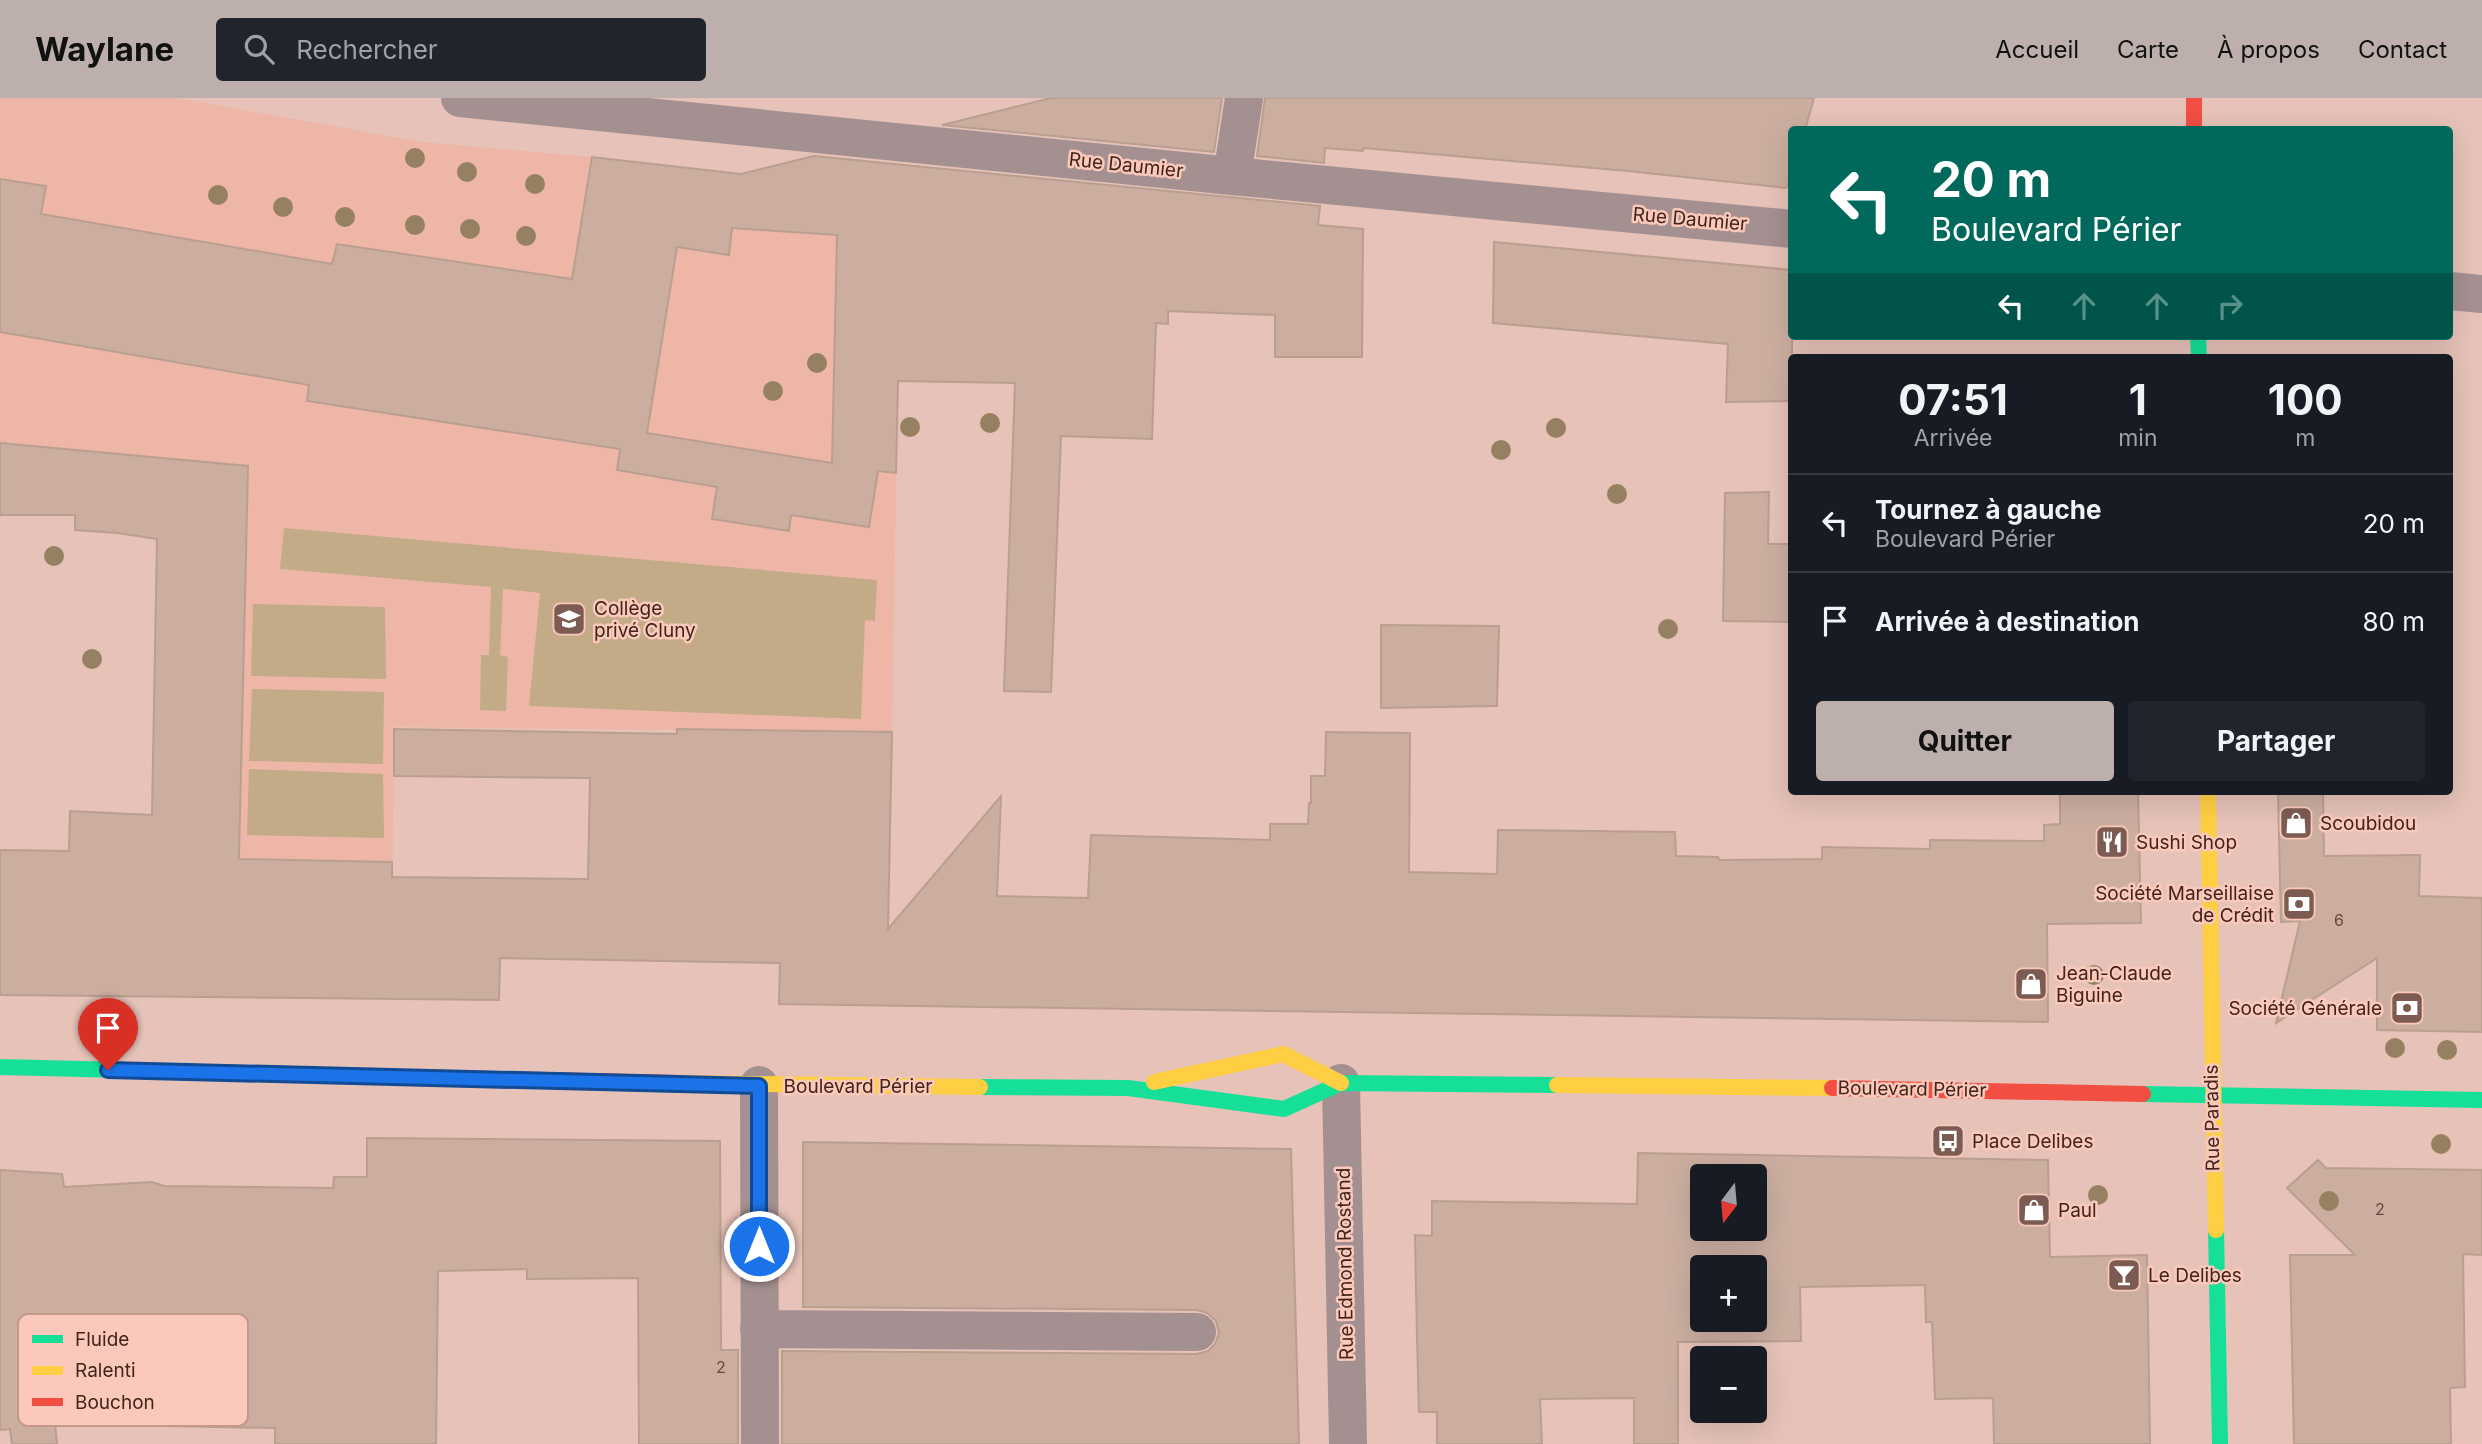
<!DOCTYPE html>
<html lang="fr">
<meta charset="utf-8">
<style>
body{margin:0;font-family:Inter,sans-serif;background:#20242c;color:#f1f3f6;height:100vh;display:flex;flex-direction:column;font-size:26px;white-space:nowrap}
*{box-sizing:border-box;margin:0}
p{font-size:23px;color:#9ea1a6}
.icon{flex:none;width:38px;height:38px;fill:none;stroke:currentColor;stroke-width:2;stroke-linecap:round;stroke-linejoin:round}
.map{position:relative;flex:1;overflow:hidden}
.details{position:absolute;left:1788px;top:256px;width:665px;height:441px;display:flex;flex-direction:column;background:#171b24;border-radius:7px;box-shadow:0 7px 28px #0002}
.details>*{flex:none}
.top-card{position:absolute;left:1788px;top:28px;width:665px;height:214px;border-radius:7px;box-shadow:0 7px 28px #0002;background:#00695c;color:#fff;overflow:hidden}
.needle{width:46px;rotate:196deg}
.fabs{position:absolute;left:1690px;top:1066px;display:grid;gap:14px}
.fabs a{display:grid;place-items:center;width:77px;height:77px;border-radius:7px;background:#171b24;box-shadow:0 7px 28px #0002;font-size:35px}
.pin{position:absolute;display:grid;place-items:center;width:60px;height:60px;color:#fff;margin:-72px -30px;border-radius:50% 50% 50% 0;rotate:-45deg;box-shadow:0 0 7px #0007}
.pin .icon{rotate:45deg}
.me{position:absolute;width:77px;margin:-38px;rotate:0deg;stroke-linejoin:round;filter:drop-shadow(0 0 5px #0008)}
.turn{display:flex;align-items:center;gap:24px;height:147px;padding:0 28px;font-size:32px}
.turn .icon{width:91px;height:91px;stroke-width:2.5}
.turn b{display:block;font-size:49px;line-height:60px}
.lanes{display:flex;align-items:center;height:66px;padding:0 28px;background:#0003;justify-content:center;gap:35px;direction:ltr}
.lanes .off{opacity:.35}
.eta{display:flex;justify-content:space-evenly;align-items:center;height:119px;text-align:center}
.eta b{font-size:42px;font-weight:700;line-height:49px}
.cta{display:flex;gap:14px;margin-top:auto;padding:14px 28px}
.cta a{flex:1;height:80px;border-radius:7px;background:#bcafac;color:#111;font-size:28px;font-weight:700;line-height:80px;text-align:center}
.cta a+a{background:#20242c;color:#f1f3f6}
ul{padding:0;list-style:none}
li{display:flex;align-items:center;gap:21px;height:98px;padding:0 28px;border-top:2px solid #363941}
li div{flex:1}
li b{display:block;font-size:26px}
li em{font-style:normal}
header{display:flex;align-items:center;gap:42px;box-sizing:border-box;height:98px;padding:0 35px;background:#bcafac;color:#111}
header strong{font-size:33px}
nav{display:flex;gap:38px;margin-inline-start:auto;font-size:24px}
.search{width:490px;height:63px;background:#20242c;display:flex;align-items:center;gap:18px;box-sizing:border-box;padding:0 24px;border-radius:7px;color:#9ea1a6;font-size:26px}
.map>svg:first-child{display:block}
.built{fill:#eeb6a7}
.green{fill:#c3ab87}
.building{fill:#cbaea0;stroke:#ba9e90;stroke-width:2;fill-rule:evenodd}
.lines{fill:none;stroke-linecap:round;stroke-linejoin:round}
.street{stroke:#a59091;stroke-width:38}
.fast{stroke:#16e098;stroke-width:16}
.slow{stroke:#ffcf43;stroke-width:16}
.jam{stroke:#f24e42;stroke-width:16}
.tree{fill:#968062}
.route-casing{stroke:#114b97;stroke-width:18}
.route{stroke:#1a73e8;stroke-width:12}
.labels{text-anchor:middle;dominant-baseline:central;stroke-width:5;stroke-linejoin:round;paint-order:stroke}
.number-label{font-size:16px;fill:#66483e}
.street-label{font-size:19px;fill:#43241b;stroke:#fbc9bb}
.poi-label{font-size:19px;fill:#43241b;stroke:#fbc9bb;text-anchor:start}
.key{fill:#fbc9bb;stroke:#c4988b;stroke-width:2}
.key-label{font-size:19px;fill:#43241b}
</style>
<header>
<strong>Waylane</strong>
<div class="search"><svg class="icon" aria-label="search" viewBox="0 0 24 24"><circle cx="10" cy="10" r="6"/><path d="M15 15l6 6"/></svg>Rechercher</div>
<nav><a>Accueil</a><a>Carte</a><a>À propos</a><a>Contact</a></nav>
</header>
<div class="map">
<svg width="2482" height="1346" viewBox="0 0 2482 1346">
<rect width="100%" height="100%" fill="#e6c2b8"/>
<path class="built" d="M0,0h177l245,44 170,15 149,17 9,-3 151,15 -9,546 -498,-5 -3,272 -152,-3 6,-484 -245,-23z"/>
<path class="green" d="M284,430l593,52 -2,41 -10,-1 -4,99 -332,-13 11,-113 -37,-4 -3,66 8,2 -2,54 -26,-1 1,-55h8l2,-68 -211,-18z
M253,506l132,3 1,72 -135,-3z
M252,591l132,3 -1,72 -134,-3z
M249,671l134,5 1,64 -137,-3z"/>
<path class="building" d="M1051,0h171l-8,54 -272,-27z
M1265,0h549l-9,32h-13v45l-6,13 -158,-17 -265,-23v3l-38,-3 -1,15 -67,-7z
M814,58l506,50 -2,19 45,4 -1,128h-87v-42l-107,-4v13l-12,-1 -4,116 -91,-3 -10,256 -47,-1 11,-308 -117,-2 -2,92 -18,-2 -9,56 -78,-12 -2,16 -77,-12 5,-32 -100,-17 3,-21 -313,-48 2,-16 -309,-53v-153l46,7 -5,28 291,50 5,-20 235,35 20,-122 149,17zM732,130l105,7 -5,228 -185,-30 30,-186 52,8z
M1494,144l298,28v131l-66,1 2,-58 -235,-21z
M0,345l248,23 -9,393 153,3v15l196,2 2,-101 -196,-2v-47l283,5v-5l215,3 -4,197 113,-133 -4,100 91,2 3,-63 179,5v-16h38l1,-21h2v-27h14l1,-44 84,1 -1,139 88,2 1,-44 177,2 1,24 42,1 1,3 103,-1v-12l108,2v-9l114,1v-16l16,-1v-33h78l3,132 -94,1 1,98 -1269,-18 1,-41 -280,-5 -1,42 -499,-5v-145l69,1 1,-40 82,4 5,-276 -39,-6 -43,-3v-15h-75z
M1769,394l-1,52h24v78l-69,-1 2,-128z
M1381,527l118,1 -2,80 -116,2z
M2278,693h45l1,65 96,-1 -1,41 63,2v134l-105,-2v-72l-101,65 24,-102 -19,1z
M367,1040l353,3 1,209h17v94h-99l-1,-166 -111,1v-10l-89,2 -2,173h-161v-16l-220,-4 2,20h-45l-2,-15 -10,1v-260l62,4 2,13 88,-5 12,4 169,2 1,-11h33z
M803,1044l488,7 8,295h-517v-93l415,3 11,-3 7,-7 4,-11 -3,-12 -9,-8 -10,-3 -394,-3z
M1638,1055l410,7 2,97 97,-2 3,189h-156l-1,-46 -58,1 -3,-77h-6l-1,-37 -125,2 1,54 -123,1v102h-44v-46l-94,1 2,45h-105v-32h-18l-2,-74 -2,-103 17,1v-35l205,3zM1703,1078h52v52h-52zM1703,1169h52v53h-52z
M2318,1062l8,8 156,2v85l-19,-1 2,133 -15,1 1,56h-157l-4,-189h65l-68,-67z"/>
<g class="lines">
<path class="street" d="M460,0l772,78 560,53
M1232,78l12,-78
M2450,193l32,3
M1341,985l7,361
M759,987l1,359
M759,1231l438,3"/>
<path class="fast" d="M2198,238l1,21
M0,969l403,10
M980,989l148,1 156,21 57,-26 216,2
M2143,996l339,6
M2216,1132l4,214"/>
<path class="slow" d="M2208,693l8,439
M1154,984l129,-28 58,29
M679,985l301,4
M1557,987l275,3"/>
<path class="jam" d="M2194,0v32
M403,979l276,6
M1832,990l311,6"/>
</g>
<g class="tree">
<circle cx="415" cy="60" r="10"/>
<circle cx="467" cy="74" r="10"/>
<circle cx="535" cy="86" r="10"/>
<circle cx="218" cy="97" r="10"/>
<circle cx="283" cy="109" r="10"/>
<circle cx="345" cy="119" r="10"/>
<circle cx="415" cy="127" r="10"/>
<circle cx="470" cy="131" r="10"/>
<circle cx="526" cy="138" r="10"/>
<circle cx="817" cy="265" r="10"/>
<circle cx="773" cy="293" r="10"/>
<circle cx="990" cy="325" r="10"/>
<circle cx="910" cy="329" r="10"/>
<circle cx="1556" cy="330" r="10"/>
<circle cx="1501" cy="352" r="10"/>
<circle cx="1617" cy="396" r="10"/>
<circle cx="54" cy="458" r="10"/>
<circle cx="1668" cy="531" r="10"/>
<circle cx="92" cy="561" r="10"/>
<circle cx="2094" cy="877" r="10"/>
<circle cx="2395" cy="950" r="10"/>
<circle cx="2447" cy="952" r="10"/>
<circle cx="2441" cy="1046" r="10"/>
<circle cx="2098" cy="1097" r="10"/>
<circle cx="2329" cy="1103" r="10"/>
</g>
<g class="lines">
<defs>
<path id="route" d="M108,972l651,16v160"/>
</defs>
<use href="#route" class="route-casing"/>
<use href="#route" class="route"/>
</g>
<defs>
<symbol id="school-square" viewBox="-11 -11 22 22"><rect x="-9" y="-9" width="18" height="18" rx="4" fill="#7c5b52" stroke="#fbc9bb"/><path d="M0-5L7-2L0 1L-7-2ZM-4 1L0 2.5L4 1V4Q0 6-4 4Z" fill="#fff"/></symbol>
<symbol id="shop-square" viewBox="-11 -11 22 22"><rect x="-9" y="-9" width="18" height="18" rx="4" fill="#7c5b52" stroke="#fbc9bb"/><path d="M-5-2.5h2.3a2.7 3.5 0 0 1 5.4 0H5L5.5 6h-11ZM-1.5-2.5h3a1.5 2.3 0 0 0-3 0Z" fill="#fff"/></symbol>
<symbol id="restaurant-square" viewBox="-11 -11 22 22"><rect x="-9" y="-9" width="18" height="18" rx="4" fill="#7c5b52" stroke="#fbc9bb"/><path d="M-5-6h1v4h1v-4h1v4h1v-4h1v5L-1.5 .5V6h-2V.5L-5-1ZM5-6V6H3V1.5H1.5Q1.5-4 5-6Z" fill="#fff"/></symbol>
<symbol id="bank-square" viewBox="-11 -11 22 22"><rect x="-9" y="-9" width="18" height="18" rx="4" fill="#7c5b52" stroke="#fbc9bb"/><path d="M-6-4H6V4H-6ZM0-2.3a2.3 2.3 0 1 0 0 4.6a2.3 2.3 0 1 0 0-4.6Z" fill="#fff"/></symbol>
<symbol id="bus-square" viewBox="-11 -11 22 22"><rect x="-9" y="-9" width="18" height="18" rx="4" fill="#7c5b52" stroke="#fbc9bb"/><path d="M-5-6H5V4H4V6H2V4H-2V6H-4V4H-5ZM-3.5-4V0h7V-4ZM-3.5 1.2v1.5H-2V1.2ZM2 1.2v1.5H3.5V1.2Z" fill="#fff"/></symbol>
<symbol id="bar-square" viewBox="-11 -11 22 22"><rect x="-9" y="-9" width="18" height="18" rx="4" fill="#7c5b52" stroke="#fbc9bb"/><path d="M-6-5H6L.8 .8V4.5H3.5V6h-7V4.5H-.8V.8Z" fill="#fff"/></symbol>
</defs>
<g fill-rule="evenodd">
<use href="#school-square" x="550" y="502" width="38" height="38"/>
<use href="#shop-square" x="2277" y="706" width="38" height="38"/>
<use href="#restaurant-square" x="2093" y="725" width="38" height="38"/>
<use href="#bank-square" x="2280" y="787" width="38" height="38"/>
<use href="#shop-square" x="2012" y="867" width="38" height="38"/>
<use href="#bank-square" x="2388" y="891" width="38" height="38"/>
<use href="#bus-square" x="1929" y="1024" width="38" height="38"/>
<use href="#shop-square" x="2015" y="1093" width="38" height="38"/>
<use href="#bar-square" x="2105" y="1158" width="38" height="38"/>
</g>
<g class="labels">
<g class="number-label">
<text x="2339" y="822">6</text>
<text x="2380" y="1111">2</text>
<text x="721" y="1269">2</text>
</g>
<g class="street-label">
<text transform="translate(1126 67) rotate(6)">Rue Daumier</text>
<text transform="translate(1690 121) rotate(5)">Rue Daumier</text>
<text x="858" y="988">Boulevard Périer</text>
<text transform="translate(1912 991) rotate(1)">Boulevard Périer</text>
<text transform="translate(2212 1020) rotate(-91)">Rue Paradis</text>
<text transform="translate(1345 1166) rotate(-91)">Rue Edmond Rostand</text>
</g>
<g class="poi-label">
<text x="594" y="510">Collège<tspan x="594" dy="22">privé Cluny</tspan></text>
<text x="2320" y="725">Scoubidou</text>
<text x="2136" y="744">Sushi Shop</text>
<text x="2274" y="795" text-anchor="end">Société Marseillaise<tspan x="2274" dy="22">de Crédit</tspan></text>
<text x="2056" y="875">Jean-Claude<tspan x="2056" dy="22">Biguine</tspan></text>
<text x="2382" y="910" text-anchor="end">Société Générale</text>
<text x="1972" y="1043">Place Delibes</text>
<text x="2058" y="1112">Paul</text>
<text x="2148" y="1177">Le Delibes</text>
</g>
</g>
<rect x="18" y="1216" width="230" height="112" rx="10" class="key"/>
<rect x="32" y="1237" width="31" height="8" fill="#16e098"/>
<rect x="32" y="1268" width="31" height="9" fill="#ffcf43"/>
<rect x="32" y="1300" width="31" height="8" fill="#f24e42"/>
<g class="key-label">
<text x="75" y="1248">Fluide</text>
<text x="75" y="1279">Ralenti</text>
<text x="75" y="1311">Bouchon</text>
</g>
</svg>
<div class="fabs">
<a><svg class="needle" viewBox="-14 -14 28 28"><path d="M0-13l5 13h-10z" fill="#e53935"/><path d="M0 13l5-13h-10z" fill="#9ea1a6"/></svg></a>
<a>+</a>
<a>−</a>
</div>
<div class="pin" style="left:108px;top:972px;background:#d93025"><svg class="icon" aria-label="arrive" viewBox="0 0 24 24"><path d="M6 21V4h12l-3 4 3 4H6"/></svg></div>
<svg class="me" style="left:759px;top:1148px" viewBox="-20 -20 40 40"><circle r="17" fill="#1a73e8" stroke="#fff" stroke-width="3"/><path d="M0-11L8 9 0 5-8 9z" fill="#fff"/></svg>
<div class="top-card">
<div class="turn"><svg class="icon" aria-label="left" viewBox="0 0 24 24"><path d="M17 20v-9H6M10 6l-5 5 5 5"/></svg><div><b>20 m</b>Boulevard Périer</div></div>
<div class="lanes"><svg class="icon" aria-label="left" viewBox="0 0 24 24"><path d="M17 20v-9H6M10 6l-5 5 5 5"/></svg><svg class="icon off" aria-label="ahead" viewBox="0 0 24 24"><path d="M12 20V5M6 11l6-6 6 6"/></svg><svg class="icon off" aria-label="ahead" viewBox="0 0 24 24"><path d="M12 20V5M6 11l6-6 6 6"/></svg><svg class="icon off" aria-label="right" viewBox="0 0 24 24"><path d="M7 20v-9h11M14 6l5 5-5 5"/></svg></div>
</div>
<section class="details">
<div class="eta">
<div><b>07:51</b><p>Arrivée</p></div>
<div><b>1</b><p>min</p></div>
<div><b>100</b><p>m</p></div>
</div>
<ul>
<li><svg class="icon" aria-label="left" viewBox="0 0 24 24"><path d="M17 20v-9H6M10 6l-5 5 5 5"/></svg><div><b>Tournez à gauche</b><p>Boulevard Périer</p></div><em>20 m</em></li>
<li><svg class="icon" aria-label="arrive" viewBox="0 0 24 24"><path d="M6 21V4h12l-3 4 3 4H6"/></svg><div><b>Arrivée à destination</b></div><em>80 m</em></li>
</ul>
<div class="cta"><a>Quitter</a><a>Partager</a></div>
</section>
</div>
